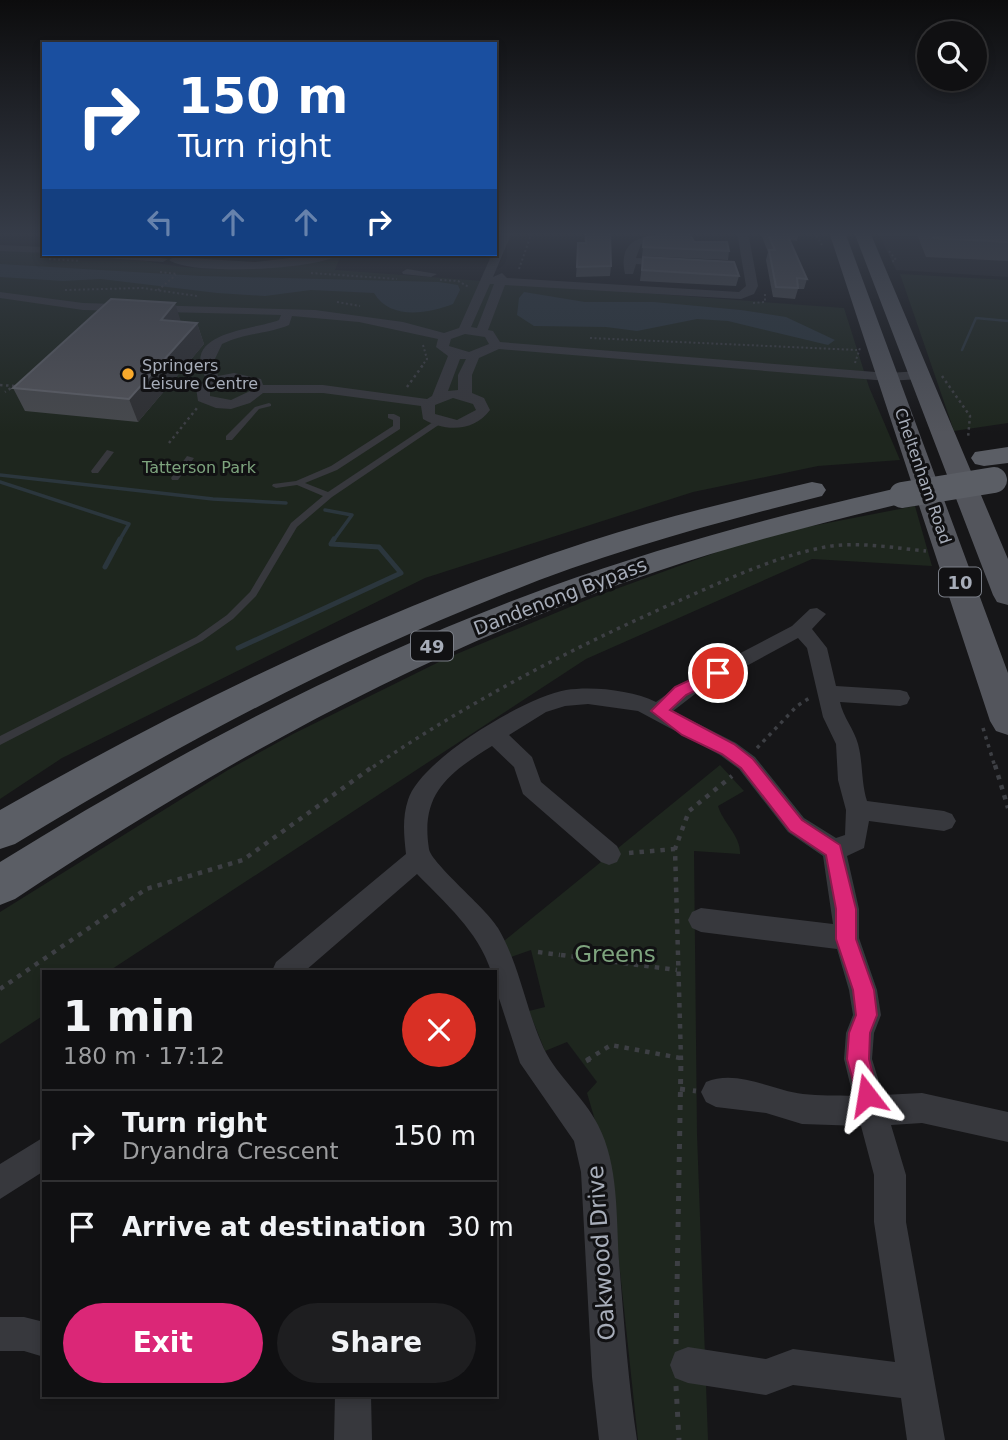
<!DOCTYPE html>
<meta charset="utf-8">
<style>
body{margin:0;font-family:"DejaVu Sans",sans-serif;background:#1e1e20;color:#f1f3f6;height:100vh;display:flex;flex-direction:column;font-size:26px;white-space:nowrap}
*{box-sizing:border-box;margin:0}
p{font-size:23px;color:#9c9d9f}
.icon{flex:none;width:38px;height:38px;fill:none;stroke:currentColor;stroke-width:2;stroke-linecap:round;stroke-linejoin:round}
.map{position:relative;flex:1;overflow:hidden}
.drawer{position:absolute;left:42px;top:970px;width:455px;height:427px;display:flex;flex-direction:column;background:#101012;border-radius:0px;box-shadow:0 4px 10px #0003,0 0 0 2px #303032}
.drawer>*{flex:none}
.hud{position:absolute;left:42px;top:42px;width:455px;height:214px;border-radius:0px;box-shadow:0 4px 10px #0003,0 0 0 2px #303032;background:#1a4fa0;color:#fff;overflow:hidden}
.tools{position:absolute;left:917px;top:21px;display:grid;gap:14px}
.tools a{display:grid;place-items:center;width:70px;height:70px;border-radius:50%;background:#101012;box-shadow:0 4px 10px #0003,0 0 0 2px #303032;font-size:35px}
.pin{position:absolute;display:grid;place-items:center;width:60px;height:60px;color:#fff;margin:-30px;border:4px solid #fff;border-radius:50%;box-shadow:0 2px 7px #0007}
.me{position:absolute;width:77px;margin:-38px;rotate:346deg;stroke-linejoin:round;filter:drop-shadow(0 0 5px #0008)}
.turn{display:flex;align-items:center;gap:24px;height:147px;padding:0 21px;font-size:32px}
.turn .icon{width:91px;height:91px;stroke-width:2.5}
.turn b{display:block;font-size:49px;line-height:60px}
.lanes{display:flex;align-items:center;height:66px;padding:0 21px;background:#0003;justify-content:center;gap:35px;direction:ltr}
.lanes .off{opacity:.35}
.round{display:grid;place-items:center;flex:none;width:74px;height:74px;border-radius:37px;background:#1e1e20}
.headline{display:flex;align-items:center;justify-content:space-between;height:119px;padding:0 21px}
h1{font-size:42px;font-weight:600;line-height:52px}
.action{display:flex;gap:14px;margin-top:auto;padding:14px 21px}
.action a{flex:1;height:80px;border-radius:42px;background:#db2777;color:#fff;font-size:28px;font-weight:600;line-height:80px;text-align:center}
.action a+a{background:#1e1e20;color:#f1f3f6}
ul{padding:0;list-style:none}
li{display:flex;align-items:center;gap:21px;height:91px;padding:0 21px;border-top:2px solid #303032}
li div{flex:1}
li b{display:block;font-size:26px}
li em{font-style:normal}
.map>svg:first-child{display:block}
.built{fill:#222225}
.green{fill:#1e261e}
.water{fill:#2b363d}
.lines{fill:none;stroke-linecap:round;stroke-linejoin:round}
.stream-far2{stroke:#2b363d;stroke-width:2.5}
.stream-far1{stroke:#2b363d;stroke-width:3.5}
.stream{stroke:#2b363d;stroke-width:5}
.path-far4{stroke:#3d3f44;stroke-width:2;stroke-dasharray:2 2.5;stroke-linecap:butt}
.path-far3{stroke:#3d3f44;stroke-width:2.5;stroke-dasharray:2.5 3.5;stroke-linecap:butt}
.path-far2{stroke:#3d3f44;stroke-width:3.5;stroke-dasharray:3.5 5;stroke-linecap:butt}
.path-far1{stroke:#3d3f44;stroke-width:4.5;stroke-dasharray:4.5 6;stroke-linecap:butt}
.path{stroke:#3d3f44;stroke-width:5;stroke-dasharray:5 8;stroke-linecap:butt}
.service{fill:#37383d;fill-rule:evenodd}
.minor{fill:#37383d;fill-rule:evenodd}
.primary{fill:#53555c;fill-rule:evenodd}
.trunk{fill:#5b5e65;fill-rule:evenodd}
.trunk-bridge{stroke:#5b5e65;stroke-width:26}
.wall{fill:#47494d}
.shaded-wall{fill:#2f3033}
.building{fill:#525359;stroke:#5f6168;stroke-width:2}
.route{fill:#db2777;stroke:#8e194d;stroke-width:2}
.poi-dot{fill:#f9aa2c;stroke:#111113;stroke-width:2.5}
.labels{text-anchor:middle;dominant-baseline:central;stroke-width:6;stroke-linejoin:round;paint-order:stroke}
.far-poi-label{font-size:16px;fill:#a7adb9;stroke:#111113;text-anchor:start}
.far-park-label{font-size:16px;fill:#7ea47e;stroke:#111113}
.far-street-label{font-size:16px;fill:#a7adb9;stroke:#111113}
.shield{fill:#111113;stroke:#7a7e87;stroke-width:2}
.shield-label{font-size:18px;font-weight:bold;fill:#a7adb9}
.street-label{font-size:19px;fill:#a7adb9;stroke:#111113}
.near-park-label{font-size:23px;fill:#7ea47e;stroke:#111113}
.near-street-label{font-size:23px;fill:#a7adb9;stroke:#111113}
</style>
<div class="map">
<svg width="1008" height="1440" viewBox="0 0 1008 1440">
<rect width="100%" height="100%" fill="#161618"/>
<path class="built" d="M878,232h130v45l-112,-7z"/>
<path class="green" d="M0,250l146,11c62,13 133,10 195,-6l-6,15 509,38 25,79 31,73 -82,6 -125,26 -268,86 -363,180 -62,41z
M900,274l108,6v143l-54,8z
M915,506l17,60 -120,-7 -226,100 -477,312h-65v44l-44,29v-132l228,-142 65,-36 154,-76 147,-61 167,-61z
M720,765l24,26 -26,15c5,17 23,30 22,48l-46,-3 3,283 11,306h-70l-29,-272 -22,-75 10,-11 -30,-40 -22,9 -16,-40 16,-4 -14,-57 -20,7 -7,-16z"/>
<path class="water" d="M0,264l201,12 238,6 19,3 2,5 -7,14c-26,10 -63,16 -79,-11l-63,-3 -46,6 -48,-3 -116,-14 -38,2 -63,-4z
M524,292l61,10h69l87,8 45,7 49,23 -7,5 -100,-24 -31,-2 -60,12 -31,-4 -72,-1 -17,-11 2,-17z"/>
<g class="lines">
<path class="stream-far2" d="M962,350l14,-32 32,3"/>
<path class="stream-far1" d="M0,475l213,24 73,4
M0,482l129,42 -10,17
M325,510l27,5 -19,26"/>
<path class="stream" d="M105,567l15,-28
M238,648l163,-75 -22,-26 -48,-3 3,-5"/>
<path class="path-far4" d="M814,232l8,13
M889,251l7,9 -5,2
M49,259l31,2
M519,269l13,-37
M160,272l17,2
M311,273l86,6
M440,280l18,1 11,6
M65,290l77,-2 55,8
M158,290l18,-15
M337,302l23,4
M753,303l12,-1v-8
M590,338l267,12
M855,363l5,-15
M421,367l6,-8 -4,-14"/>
<path class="path-far3" d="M942,376l28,40 -2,22
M0,385l14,1 -9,6
M407,387l16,-22
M169,443l28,-35"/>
<path class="path-far2" d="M983,728l12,39
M757,748l40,-42 14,-9
M373,767c96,-65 197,-118 303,-165 48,-21 97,-45 149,-55 32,-6 69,1 101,4"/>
<path class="path-far1" d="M995,765l13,43
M629,853l46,-4
M538,952l22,3
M561,955l116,15
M0,989l146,-100 97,-29 132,-95
M587,1060l24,-15 69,13
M681,1060l-6,-211 14,-38 43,-35"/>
<path class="path" d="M586,1061l4,-2
M680,1089l16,2
M676,1344l5,-285
M676,1386l3,54"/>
<path class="service" d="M269,403l2,1v2l-12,3 -27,31h-6v-4l29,-29z
M388,414h6l6,3v12l-63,41 -32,13 23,9 108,-72 7,2 -111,75 -35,30 -41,69 -23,23 -31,22 -202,104v-9l196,-99 31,-22 23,-23 41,-69 32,-27 -26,-11 -21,3 -4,-2 1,-2 23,-3 35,-15 62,-40v-6l-5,-2z
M107,450l7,2 -16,21h-6l-1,-2z
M187,456l7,2 -16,22h-6l-1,-2z"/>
<path class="minor" d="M502,232h10l-19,45 9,-4 5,5 232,14 7,-6 -9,-54h11l10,54 -4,8 -13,5 -236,-14 -17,45 5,1 7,11 388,31 32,-2 7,4 -7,4 -32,2 -389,-32 -20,9 -7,17v18l12,5 6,12c-16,22 -45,22 -67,9l-2,-13 -98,-13h-60l-13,10 -19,6 -15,-1 -18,-7 -2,-13 11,-8c-30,-49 48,-50 72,-60l2,-5 -198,-5 -83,-12v-6l83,11 232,7 88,12 41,11 15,-5 33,-74h3zM490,284h4l-17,44 -6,-1zM292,316l67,6 79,17 -2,8 12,9 -16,40 -5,3 -104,-14h-60l-2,-6 -27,-6 -16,3 -4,-15 8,-17c21,-11 46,-10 67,-19zM465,334l20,3 4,7 -20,8 -20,-6 2,-7zM460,359h6l-8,16v15l-10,1zM234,381l16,4v6l-19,9 -21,-4v-6zM453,398l20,6 3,6 -19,10 -22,-6v-9z
M681,232h26l-66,12 -5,14 35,2 5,3 -5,3 -35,-2 -3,10h-8c-9,-41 27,-38 56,-42z
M0,245l44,2v6l-44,-2z
M83,254h49l36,5 -5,3 -75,-5z
M324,254h17c-23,16 -150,22 -172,6l5,-3 81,5z
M407,269l30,5 -6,3 -28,-3 -1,-2z
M817,608l9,6 -14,15 15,19 9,38 64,4 7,2 3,6 -3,6 -7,2 -60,-4c3,15 14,27 18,42 5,18 3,38 9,57l77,10 8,3 4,7 -4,7 -8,3 -75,-10 -5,27 -17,8 12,53v29l18,52 4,25 -7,18 -2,26 11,36 39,-2 86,19v30l-86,-19 -31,2 15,50v47l39,218h-38l-6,-42 -108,-13 -27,10 -78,-12 -13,-5 -5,-13 5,-13 13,-5 78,12 27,-10 102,13 -21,-140v-47l-13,-49 -59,-2 -36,-11 -50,-6 -10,-5 -5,-10 5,-10c31,-13 66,8 97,12 16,2 34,1 50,2l-9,-37 2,-26 7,-18 -4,-25 -12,-41 -136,-17 -9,-4 -4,-8 4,-8 9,-4 132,16 -10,-68 -35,-24 -49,-63 -19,-14 -82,-44 -50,-7 -23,2 -19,6 -37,23 23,22 9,25 76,64 4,8 -4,8 -8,3 -8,-3 -78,-68 -9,-27 -22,-21c-43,27 -72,47 -63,103 2,14 58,60 69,79 21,36 27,77 43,114 12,31 43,54 57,83 21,40 18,92 21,136 5,60 9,119 18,179h-38l-7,-63 -11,-205 -7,-31 -54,-78 -25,-77v-15h-4c-13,-40 -46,-68 -74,-97l-112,97h-33l4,-9 130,-108c-2,-18 -4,-36 2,-54 12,-40 117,-103 158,-110 26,-4 66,0 90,12l25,-18 111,-58 18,-17zM798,638l9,10 16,69 13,27 2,36 8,30 -1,25 -9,3 -32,-20 -49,-61 -19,-14 -63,-32 22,-17z
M44,1137v34l-44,28v-35z
M0,1317h24l20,5v35l-20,-6h-24z
M335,1395h36l1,45h-38z"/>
<path class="primary" d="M829,232h16l163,441v62l-12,-4 -6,-10z
M854,232h16l138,327v46l-11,-3 -4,-7z"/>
<path class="trunk" d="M1008,447v16l-24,3 -9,-2 -4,-6 4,-6z
M812,482l10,2 4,6 -4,6c-108,27 -215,56 -318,98 -171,68 -332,154 -489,250l-15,5v-39c188,-107 381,-201 587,-268 74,-24 149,-42 225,-60z
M902,487l10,2 4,6 -4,6c-86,21 -171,42 -254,70 -231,77 -441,194 -643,328l-15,6v-43c176,-109 357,-205 552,-276 114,-41 231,-72 350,-99z"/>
<path class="trunk-bridge" d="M902,495l92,-15"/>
</g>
<path class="wall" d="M584,232h81l-23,2 -32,-1 1,33 -1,10 -34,1 2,-34h7z
M760,232h39l-2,9 -7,-1 17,39 -3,10h-6l-3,10 -22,-2 -7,-37 2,-8z
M916,232h92v29l-82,-4z
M644,238l50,4 35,9 -1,9 -86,-4z
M643,257l96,19 -3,10 -96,-5z
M181,321l16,2 7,21 -66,78 -113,-11 -12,-23z"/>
<path class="shaded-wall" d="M643,232h22l-23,2z
M175,303l7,22 -21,-5z
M197,323l7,21 -66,78 -9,-23z"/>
<path class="building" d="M586,232h24l1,34 -34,1 1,-24h8z
M676,232h13l5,10h33l2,9 -86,-4 1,-9z
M767,232h19l21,47 -10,-1 1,10 -22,-1 -7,-37h6z
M931,232h77v10l-74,-4z
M643,257l91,5 5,14 -97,-6z
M111,299l64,4 -14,17 36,3 -68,76 -116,-11z"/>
<linearGradient id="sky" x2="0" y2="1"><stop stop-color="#0c0c0d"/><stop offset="0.54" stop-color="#363c48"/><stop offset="1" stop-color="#363c48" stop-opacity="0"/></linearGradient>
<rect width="1008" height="433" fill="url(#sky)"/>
<path class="route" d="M718,667l7,6 -2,4 -37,18 -16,15 64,34 19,15 49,61 38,25 16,64v30l18,51 3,25 -7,18 -1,26 9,36 -3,8 -8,3 -8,-3 -12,-44 2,-26 7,-18 -3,-25 -17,-51v-30l-10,-54 -36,-24 -49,-63 -19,-14 -40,-19 -31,-24 24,-24z"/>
<circle class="poi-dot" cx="128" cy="374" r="7"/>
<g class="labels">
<g class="far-poi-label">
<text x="142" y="365">Springers<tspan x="142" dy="18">Leisure Centre</tspan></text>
</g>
<g class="far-park-label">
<text x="199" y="467">Tatterson Park</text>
</g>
<g class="far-street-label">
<text transform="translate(923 476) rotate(71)">Cheltenham Road</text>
</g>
<g class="shield">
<rect x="939" y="567.5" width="42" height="29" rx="5"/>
<rect x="411" y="631.5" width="42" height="29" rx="5"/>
</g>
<g class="shield-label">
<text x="960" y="582">10</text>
<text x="432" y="646">49</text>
</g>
<g class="street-label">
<text transform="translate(560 596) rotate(-21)">Dandenong Bypass</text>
</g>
<g class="near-park-label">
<text x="615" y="954">Greens</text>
</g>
<g class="near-street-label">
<text transform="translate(601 1253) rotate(-94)">Oakwood Drive</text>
</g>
</g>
</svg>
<div class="tools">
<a><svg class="icon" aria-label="search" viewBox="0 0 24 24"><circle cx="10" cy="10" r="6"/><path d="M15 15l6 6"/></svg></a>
</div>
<div class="pin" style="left:718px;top:673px;background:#d93025"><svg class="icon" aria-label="arrive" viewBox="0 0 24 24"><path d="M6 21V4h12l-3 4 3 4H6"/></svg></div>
<svg class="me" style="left:867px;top:1095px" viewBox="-20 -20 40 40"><path d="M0-17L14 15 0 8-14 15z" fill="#db2777" stroke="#fff" stroke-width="4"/></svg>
<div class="hud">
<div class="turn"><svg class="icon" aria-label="right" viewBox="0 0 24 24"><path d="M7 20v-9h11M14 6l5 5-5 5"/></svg><div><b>150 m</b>Turn right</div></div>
<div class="lanes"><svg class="icon off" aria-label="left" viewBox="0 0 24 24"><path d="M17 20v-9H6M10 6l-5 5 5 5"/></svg><svg class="icon off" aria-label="ahead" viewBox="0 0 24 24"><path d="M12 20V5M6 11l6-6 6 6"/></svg><svg class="icon off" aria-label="ahead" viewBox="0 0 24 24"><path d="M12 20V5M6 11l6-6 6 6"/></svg><svg class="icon" aria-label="right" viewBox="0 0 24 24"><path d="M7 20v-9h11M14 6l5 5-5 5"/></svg></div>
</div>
<section class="drawer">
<div class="headline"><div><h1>1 min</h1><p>180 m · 17:12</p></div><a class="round" style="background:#d93025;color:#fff"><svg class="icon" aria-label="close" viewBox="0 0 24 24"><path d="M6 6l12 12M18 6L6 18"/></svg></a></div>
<ul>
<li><svg class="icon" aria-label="right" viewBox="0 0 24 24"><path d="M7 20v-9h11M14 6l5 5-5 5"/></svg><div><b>Turn right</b><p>Dryandra Crescent</p></div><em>150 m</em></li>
<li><svg class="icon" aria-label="arrive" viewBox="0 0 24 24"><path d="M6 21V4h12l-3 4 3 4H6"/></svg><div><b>Arrive at destination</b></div><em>30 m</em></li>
</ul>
<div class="action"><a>Exit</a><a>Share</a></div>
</section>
</div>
